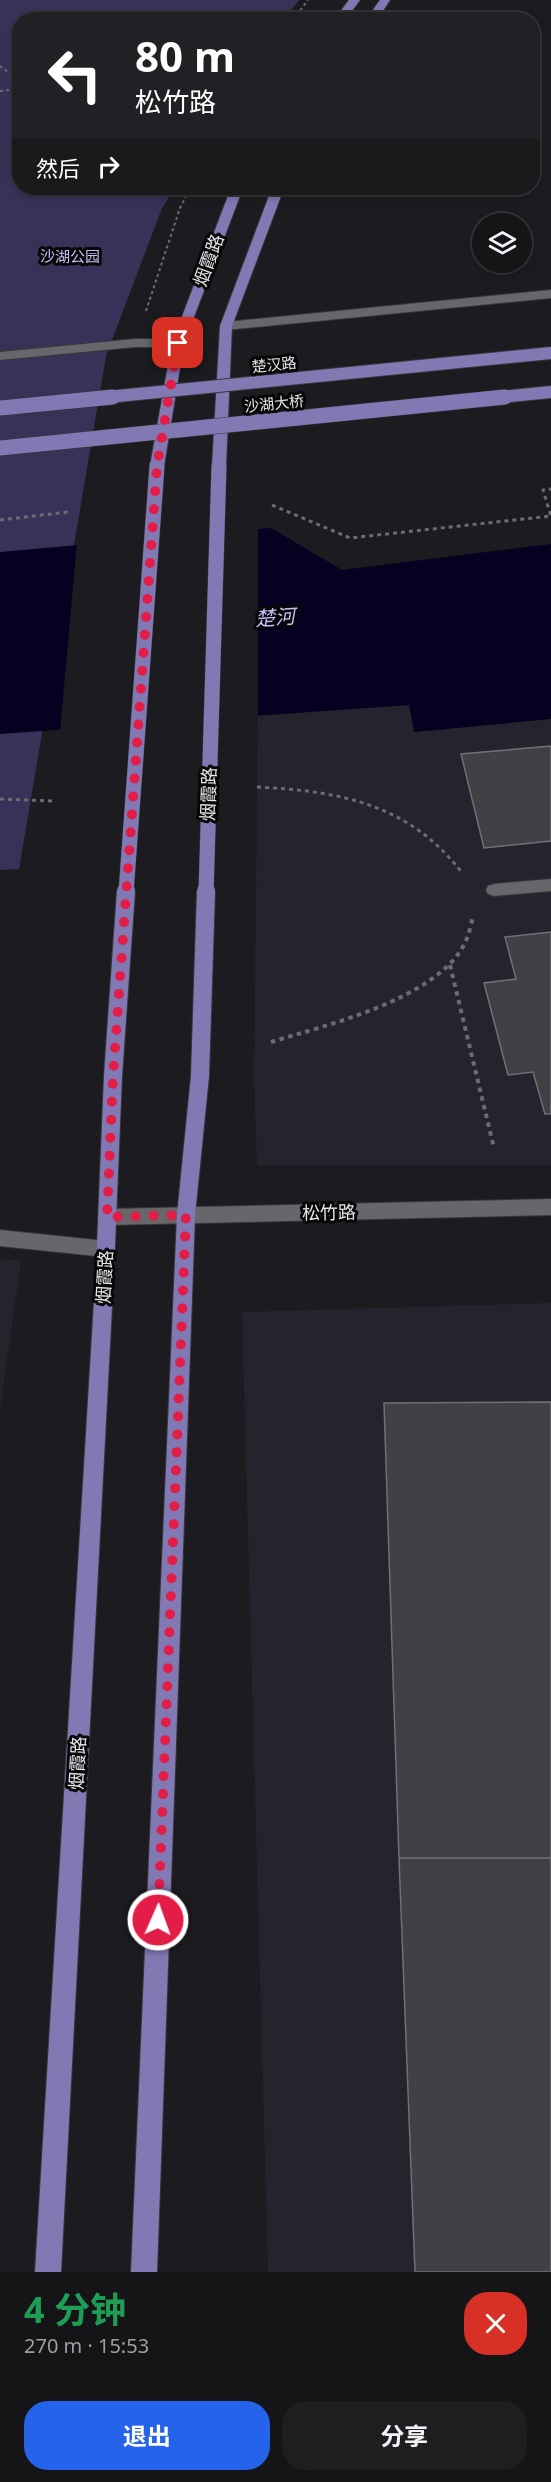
<!DOCTYPE html>
<html lang="zh">
<meta charset="utf-8">
<style>
body{margin:0;font-family:"Noto Sans","Noto Sans SC",sans-serif;background:#1e1e21;color:#f1f3f6;height:100vh;display:flex;flex-direction:column;font-size:22px;white-space:nowrap}
*{box-sizing:border-box;margin:0}
p{font-size:20px;color:#9d9fa2}
.icon{flex:none;width:33px;height:33px;fill:none;stroke:currentColor;stroke-width:2;stroke-linecap:round;stroke-linejoin:round}
.map{position:relative;height:2272px;overflow:hidden}
.panel{display:flex;flex-direction:column;background:#151518;flex:1}
.panel>*{flex:none}
.top-card{position:absolute;left:12px;top:12px;width:528px;height:183px;border-radius:24px;box-shadow:0 3px 9px #0003,0 0 0 2px #343437;background:#202124;color:#fff;overflow:hidden}
.controls{position:absolute;left:472px;top:213px;display:grid;gap:12px}
.controls a{display:grid;place-items:center;width:60px;height:60px;border-radius:50%;background:#151518;box-shadow:0 3px 9px #0003,0 0 0 2px #343437;font-size:30px}
.pin{position:absolute;display:grid;place-items:center;width:51px;height:51px;color:#fff;margin:-26px;border-radius:12px;box-shadow:0 3px 9px #0006}
.me{position:absolute;width:66px;margin:-33px;rotate:2deg;stroke-linejoin:round;filter:drop-shadow(0 0 4px #0008)}
.turn{display:flex;align-items:center;gap:21px;height:126px;padding:0 24px;font-size:27px}
.turn .icon{width:78px;height:78px;stroke-width:2.5}
.turn b{display:block;font-size:42px;line-height:51px}
.then{display:flex;align-items:center;height:57px;padding:0 24px;background:#0003;gap:12px;font-size:22px}
.round{display:grid;place-items:center;flex:none;width:63px;height:63px;border-radius:24px;background:#1e1e21}
.overview{display:flex;align-items:center;justify-content:space-between;height:102px;padding:0 24px}
h1{font-size:36px;font-weight:700;line-height:45px;color:#1e9e55}
.cta{display:flex;gap:12px;margin-top:auto;padding:12px 24px}
.cta a{flex:1;height:69px;border-radius:24px;background:#2563eb;color:#fff;font-size:24px;font-weight:700;line-height:69px;text-align:center}
.cta a+a{background:#1e1e21;color:#f1f3f6}
.map>svg:first-child{display:block}
.built{fill:#25242e}
.green{fill:#373358}
.water{fill:#070020}
.pier{fill:#1c1c20}
.building{fill:#404045;stroke:#717076;stroke-width:1.5}
.lines{fill:none;stroke-linecap:round;stroke-linejoin:round}
.minor-casing{stroke:#38373b;stroke-width:2}
.major-casing{stroke:#38373b;stroke-width:2}
.path-far2{stroke:#6c6c70;stroke-width:2;stroke-dasharray:3 3;stroke-linecap:butt}
.path-far1{stroke:#6c6c70;stroke-width:3;stroke-dasharray:4 4;stroke-linecap:butt}
.path{stroke:#6c6c70;stroke-width:4;stroke-dasharray:4.5 4.5;stroke-linecap:butt}
.minor{fill:#66666b;fill-rule:evenodd}
.major{fill:#8179b3;fill-rule:evenodd}
.major-bridge-far2-casing{stroke:#38373b;stroke-width:14;stroke-linecap:butt}
.major-bridge-far1-casing{stroke:#38373b;stroke-width:16;stroke-linecap:butt}
.major-bridge-casing{stroke:#38373b;stroke-width:20;stroke-linecap:butt}
.major-bridge-far2{stroke:#8179b3;stroke-width:12}
.major-bridge-far1{stroke:#8179b3;stroke-width:15}
.major-bridge{stroke:#8179b3;stroke-width:18}
.route{stroke:#e11d48;stroke-width:10;stroke-dasharray:0 18}
.labels{text-anchor:middle;dominant-baseline:central;stroke-width:6;stroke-linejoin:round;paint-order:stroke}
.far-park-label{font-size:15px;fill:#c6c1f8;stroke:#070708}
.far-street-label{font-size:15px;fill:#e6e6e9;stroke:#070708}
.street-label{font-size:18px;fill:#e6e6e9;stroke:#070708}
.water-label{font-size:20px;font-style:italic;fill:#c5c0f7;stroke:#070708}
</style>
<div class="map">
<svg width="551" height="2272" viewBox="0 0 551 2272">
<rect width="100%" height="100%" fill="#1c1c20"/>
<path class="built" d="M410,705l5,27 136,-13v446h-294l-3,-88 4,-362z
M0,1259l21,2 -21,147z
M551,1303v969h-283l-26,-960z"/>
<path class="green" d="M0,0h299l-15,19 -264,1v168h155l-13,20 -56,148 -87,513 -19,1z"/>
<path class="water" d="M271,528l71,42 209,-26v175l-137,13 -5,-27 -409,29v-182z"/>
<path class="pier" d="M258,526v192l-198,14 17,-190z"/>
<path class="building" d="M551,746v95l-67,7 -23,-94z
M551,932v182h-6l-12,-42 -25,3 -24,-92 32,-4 -11,-42z
M551,1402v456h-152l-15,-455z
M399,1858h152v414h-136z"/>
<g class="lines">
<defs>
<path id="minor" d="M551,290v8l-325,32 -6,-4 6,-4z
M135,339h43l6,4 -6,4h-43l-135,13v-8z
M551,879v12l-57,5 -6,-2 -2,-4 2,-4 6,-2z
M551,1199v16l-444,10 -7,-3 -2,-5 2,-5 7,-3z
M0,1230l106,11 7,2 2,6 -2,6 -7,2 -106,-11z"/>
<path id="major" d="M349,0h11l-15,20h-11z
M380,0h10l-13,20h-11z
M231,188h12l-59,155 -20,123 -2,3h-10l-2,-3 22,-123z
M272,188h12l-52,138 -6,140 -7,4 -7,-4 8,-140z
M113,1069l6,2 3,5 -8,193 -53,1003h-26l61,-1003 8,-193 3,-5z
M200,1069l6,2 3,5 -14,139 -38,1057h-26l46,-1057 14,-139 3,-5z"/>
</defs>
<use href="#minor" class="minor-casing"/>
<use href="#major" class="major-casing"/>
<path class="path-far2" d="M293,20l15,-20
M0,66l20,15
M0,91l20,-2
M146,311l34,-103 10,-20"/>
<path class="path-far1" d="M272,505l78,33 201,-22 -8,-26 8,-1
M0,520l68,-8
M257,787c83,4 153,17 206,87
M0,799l53,2"/>
<path class="path" d="M450,965l44,183
M271,1042c56,-17 166,-43 194,-99 4,-8 6,-19 8,-27"/>
<use href="#minor" class="minor"/>
<use href="#major" class="major"/>
<defs>
<path id="major-bridge-far2" d="M98,398l453,-45
M490,398l61,-6"/>
<path id="major-bridge-far1" d="M0,408l113,-11
M0,448l505,-51
M126,893l31,-427
M206,893l13,-427"/>
<path id="major-bridge" d="M113,1076l13,-185
M200,1076l6,-185"/>
</defs>
<use href="#major-bridge-far2" class="major-bridge-far2-casing"/>
<use href="#major-bridge-far1" class="major-bridge-far1-casing"/>
<use href="#major-bridge" class="major-bridge-casing"/>
<use href="#major-bridge-far2" class="major-bridge-far2"/>
<use href="#major-bridge-far1" class="major-bridge-far1"/>
<use href="#major-bridge" class="major-bridge"/>
</g>
<g class="lines">
<path class="route" d="M158,1920l28,-705 -79,2 6,-141 44,-610 21,-123"/>
</g>
<g class="labels">
<g class="far-park-label">
<text x="70" y="256">沙湖公园</text>
</g>
<g class="far-street-label">
<text transform="translate(274 364) rotate(-6)">楚汉路</text>
<text transform="translate(274 403) rotate(-6)">沙湖大桥</text>
</g>
<g class="street-label">
<text transform="translate(208 260) rotate(-70)">烟霞路</text>
<text transform="translate(208 794) rotate(-88)">烟霞路</text>
<text transform="translate(329 1212) rotate(-1)">松竹路</text>
<text transform="translate(104 1277) rotate(-87)">烟霞路</text>
<text transform="translate(77 1763) rotate(-87)">烟霞路</text>
</g>
<g class="water-label">
<text transform="translate(275 617) rotate(-4)">楚河</text>
</g>
</g>
</svg>
<div class="controls">
<a><svg class="icon" aria-label="layers" viewBox="0 0 24 24"><path d="M12 4l9 5-9 5-9-5zM3 14l9 5 9-5"/></svg></a>
</div>
<div class="pin" style="left:178px;top:343px;background:#d93025"><svg class="icon" aria-label="arrive" viewBox="0 0 24 24"><path d="M6 21V4h12l-3 4 3 4H6"/></svg></div>
<svg class="me" style="left:158px;top:1920px" viewBox="-20 -20 40 40"><circle r="17" fill="#e11d48" stroke="#fff" stroke-width="3"/><path d="M0-11L8 9 0 5-8 9z" fill="#fff"/></svg>
<div class="top-card">
<div class="turn"><svg class="icon" aria-label="left" viewBox="0 0 24 24"><path d="M17 20v-9H6M10 6l-5 5 5 5"/></svg><div><b>80 m</b>松竹路</div></div>
<div class="then">然后<svg class="icon" aria-label="right" viewBox="0 0 24 24"><path d="M7 20v-9h11M14 6l5 5-5 5"/></svg></div>
</div>
</div>
<section class="panel">
<div class="overview"><div><h1>4 分钟</h1><p>270 m · 15:53</p></div><a class="round" style="background:#d93025;color:#fff"><svg class="icon" aria-label="close" viewBox="0 0 24 24"><path d="M6 6l12 12M18 6L6 18"/></svg></a></div>
<div class="cta"><a>退出</a><a>分享</a></div>
</section>
